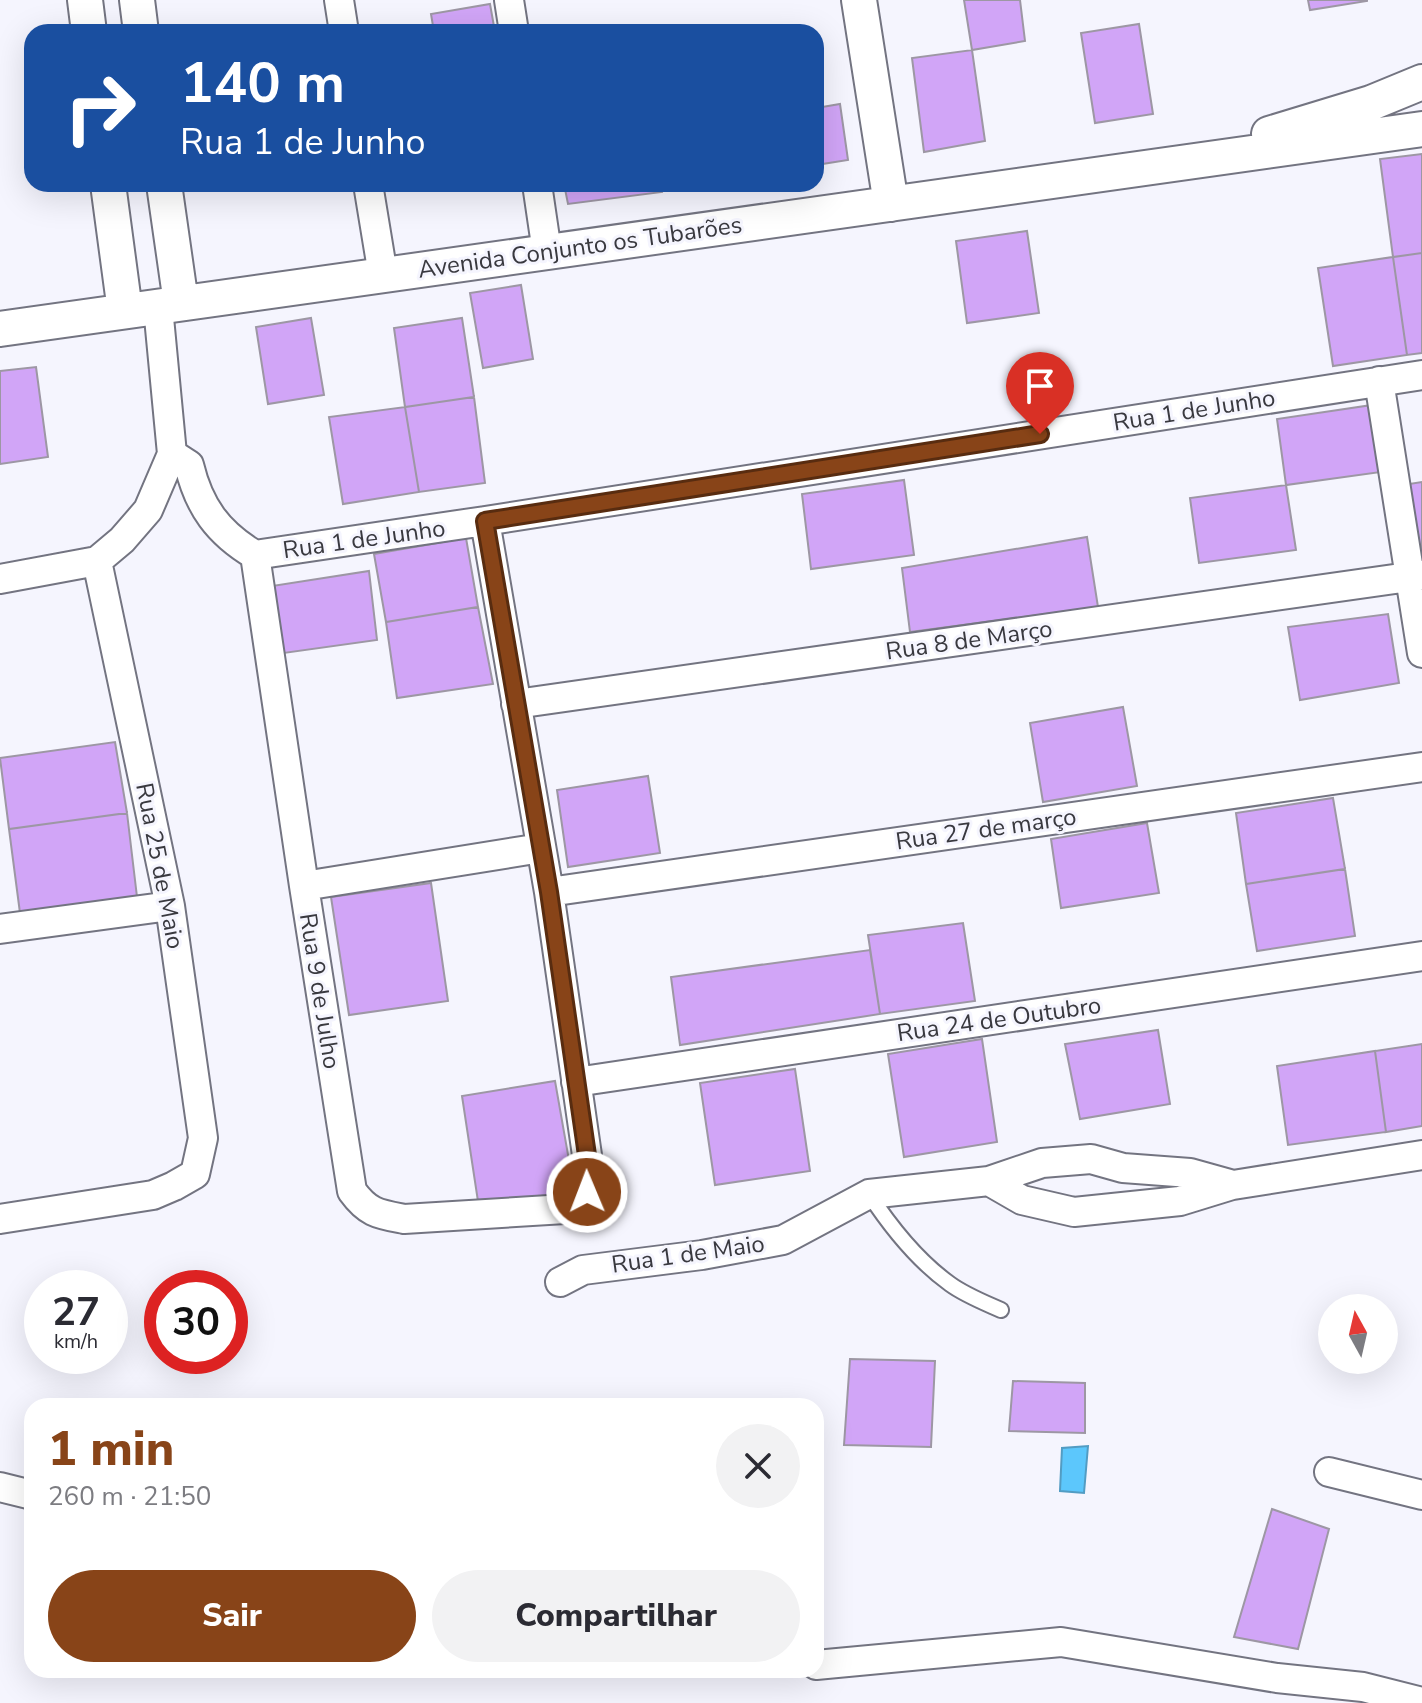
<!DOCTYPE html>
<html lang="pt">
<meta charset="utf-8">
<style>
body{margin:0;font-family:"Nunito Sans",sans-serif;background:#f2f2f3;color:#2b2b33;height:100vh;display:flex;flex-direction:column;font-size:30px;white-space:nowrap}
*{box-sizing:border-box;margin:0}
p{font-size:26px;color:#7c7c81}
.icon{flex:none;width:44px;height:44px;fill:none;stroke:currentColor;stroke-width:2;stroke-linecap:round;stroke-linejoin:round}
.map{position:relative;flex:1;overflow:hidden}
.drawer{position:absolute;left:24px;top:1398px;width:800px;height:280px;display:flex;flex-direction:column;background:#fff;border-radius:24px;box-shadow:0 8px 32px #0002}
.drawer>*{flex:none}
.guide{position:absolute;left:24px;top:24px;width:800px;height:168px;border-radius:24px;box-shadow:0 8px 32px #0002;background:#1a4fa0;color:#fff;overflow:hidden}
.needle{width:52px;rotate:352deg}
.tools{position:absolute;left:1318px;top:1294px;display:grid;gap:16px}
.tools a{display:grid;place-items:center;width:80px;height:80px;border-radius:50%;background:#fff;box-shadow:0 8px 32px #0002;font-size:40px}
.speed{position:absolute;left:24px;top:1270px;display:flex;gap:16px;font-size:40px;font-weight:700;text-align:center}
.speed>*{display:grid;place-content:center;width:104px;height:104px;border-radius:50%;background:#fff;box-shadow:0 8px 32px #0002;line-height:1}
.speed small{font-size:20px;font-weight:400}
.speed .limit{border:12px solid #d22;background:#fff;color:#111}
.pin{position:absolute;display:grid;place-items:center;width:68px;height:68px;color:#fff;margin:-82px -34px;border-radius:50% 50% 50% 0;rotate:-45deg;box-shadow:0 0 8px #0007}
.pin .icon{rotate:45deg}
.me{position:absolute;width:88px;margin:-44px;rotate:359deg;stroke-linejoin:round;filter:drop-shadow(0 0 6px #0008)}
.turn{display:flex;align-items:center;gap:28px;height:168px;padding:0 24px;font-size:36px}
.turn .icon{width:104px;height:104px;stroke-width:2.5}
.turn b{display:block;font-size:56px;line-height:68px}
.round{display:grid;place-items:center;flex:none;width:84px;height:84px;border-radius:42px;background:#f2f2f3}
.overview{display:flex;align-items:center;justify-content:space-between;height:136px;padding:0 24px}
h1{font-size:48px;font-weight:800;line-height:60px;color:#884418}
.primary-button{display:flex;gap:16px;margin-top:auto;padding:16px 24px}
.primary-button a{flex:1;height:92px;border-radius:48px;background:#884418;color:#fff;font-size:32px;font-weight:800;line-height:92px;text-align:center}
.primary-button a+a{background:#f2f2f3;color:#2b2b33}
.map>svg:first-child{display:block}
.water{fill:#5cc7fc;stroke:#529cc3;stroke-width:2}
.building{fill:#d1a5f7;stroke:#9d97a4;stroke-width:2}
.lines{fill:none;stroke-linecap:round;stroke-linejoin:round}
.service-casing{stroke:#737481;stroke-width:18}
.minor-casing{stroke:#737481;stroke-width:32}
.tertiary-casing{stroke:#737481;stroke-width:38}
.service{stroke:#fff;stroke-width:14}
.minor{stroke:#fff;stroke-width:28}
.tertiary{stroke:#fff;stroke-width:34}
.route-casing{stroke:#582c10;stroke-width:20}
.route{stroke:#884418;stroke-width:14}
.labels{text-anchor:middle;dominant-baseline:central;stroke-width:6;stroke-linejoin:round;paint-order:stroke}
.street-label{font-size:24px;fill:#39393f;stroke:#f5f5fe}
</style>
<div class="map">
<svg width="1422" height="1703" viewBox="0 0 1422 1703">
<rect width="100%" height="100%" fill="#f5f5fe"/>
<path class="water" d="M1088,1446l-4,47 -24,-2 2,-43z"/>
<path class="building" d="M964,0h56l5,41 -53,9z
M1308,0h59v1l-57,9z
M490,4l5,28h-61l-3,-18z
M1139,24l14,90 -58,9 -14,-90z
M972,50l13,91 -61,11 -12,-94z
M840,104l8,56 -32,5v-57z
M1422,154v99l-29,4 -13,-98z
M564,184h97l1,8 -94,12z
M1027,231l12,82 -72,10 -11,-82z
M1422,253v100l-15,2 -14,-98z
M1393,257l14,98 -74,11 -15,-98z
M521,285l12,74 -50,9 -13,-75z
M311,318l13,77 -56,9 -12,-77z
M462,318l12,79 -69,10 -11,-79z
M36,367l12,90 -48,7v-93z
M474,397l11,86 -66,9 -14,-85z
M1372,405l9,67 -95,13 -9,-66z
M405,407l14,85 -76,12 -14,-87z
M904,480l10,75 -103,14 -9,-75z
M1422,482v70h-2l-11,-68z
M1286,485l10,65 -97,13 -9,-65z
M1087,537l11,70 -188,25 -8,-64z
M466,538l12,69 -92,15 -12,-68z
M369,571l8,69 -93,13 -12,-67z
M478,607l15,77 -96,14 -11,-76z
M1388,614l11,69 -99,17 -12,-73z
M1123,707l14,79 -94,16 -13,-79z
M115,742l12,71 -118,16 -9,-71z
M648,776l12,77 -92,14 -11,-77z
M1333,798l12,71 -99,15 -10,-71z
M127,813l10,84 -117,16 -11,-84z
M1147,823l12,70 -98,15 -10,-69z
M1345,869l10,67 -98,15 -11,-67z
M431,883l17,118 -99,14 -18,-118z
M963,923l12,78 -95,13 -12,-79z
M870,950l10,64 -200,31 -9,-68z
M1158,1030l12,74 -90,15 -15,-75z
M982,1039l15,103 -93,15 -16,-103z
M1422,1044v82l-36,6 -11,-81z
M1375,1051l11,81 -98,13 -11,-79z
M795,1069l15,102 -95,14 -15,-102z
M555,1081l21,119 -97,8 -17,-112z
M850,1359l85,2 -4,86 -87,-2z
M1013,1381l72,2v50l-76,-2z
M1272,1509l57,20 -31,120 -64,-12z"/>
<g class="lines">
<defs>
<path id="service" d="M869,1194c21,32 49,67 81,90 15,11 33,18 51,26"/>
<path id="minor" d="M339,0l5,32
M509,0l5,32
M368,184l15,91
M537,184l10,68
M1379,381l43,272
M172,454l17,11c10,42 29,68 66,90
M255,555l49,331 48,305c16,22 26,23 52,28l161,-10c23,-10 22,-17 24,-40l-40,-277 -64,-371
M255,555l230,-34 937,-146
M97,561l25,-21 26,-30 24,-56 -14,-147
M0,579l97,-18
M516,704l906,-129
M304,886l237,-38
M549,892l873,-125
M0,929l170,-23
M576,1082l846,-126
M989,1181l33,19 52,12 106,-11 52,-16
M0,1219l153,-24 21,-9 21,-12 8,-36 -33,-232 -73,-345
M560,1282l23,-12 119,-15 81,-15 86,-46 120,-13 53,-18 49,-4 32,9 67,5 43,12 189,-30
M1329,1472l93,23
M0,1487l32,8
M816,1665l245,-23 216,36 86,9 59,15"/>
<path id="tertiary" d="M85,0l4,32
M137,0l4,32
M859,0l32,204
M1269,134l102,-31 51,-21
M108,184l17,127
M164,184l17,119
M0,329l1422,-200"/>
</defs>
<use href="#service" class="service-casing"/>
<use href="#minor" class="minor-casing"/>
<use href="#tertiary" class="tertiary-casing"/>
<use href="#service" class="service"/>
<use href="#minor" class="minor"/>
<use href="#tertiary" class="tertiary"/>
</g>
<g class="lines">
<defs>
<path id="route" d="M587,1192l2,-23 -40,-277 -64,-371 555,-87"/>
</defs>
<use href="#route" class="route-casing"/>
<use href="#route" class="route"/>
</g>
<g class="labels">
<g class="street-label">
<text transform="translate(580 247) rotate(-8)">Avenida Conjunto os Tubarões</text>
<text transform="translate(1194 410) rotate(-9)">Rua 1 de Junho</text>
<text transform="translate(364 539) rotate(-8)">Rua 1 de Junho</text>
<text transform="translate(969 640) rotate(-8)">Rua 8 de Março</text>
<text transform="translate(986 829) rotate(-8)">Rua 27 de março</text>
<text transform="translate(160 866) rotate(79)">Rua 25 de Maio</text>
<text transform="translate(320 991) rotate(81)">Rua 9 de Julho</text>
<text transform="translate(999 1019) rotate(-8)">Rua 24 de Outubro</text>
<text transform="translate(688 1254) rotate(-8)">Rua 1 de Maio</text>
</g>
</g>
</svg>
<div class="tools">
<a><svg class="needle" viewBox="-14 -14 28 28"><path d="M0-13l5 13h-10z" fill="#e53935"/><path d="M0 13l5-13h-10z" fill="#7c7c81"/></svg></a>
</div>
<div class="speed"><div>27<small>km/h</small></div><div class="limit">30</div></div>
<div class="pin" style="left:1040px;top:434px;background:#d93025"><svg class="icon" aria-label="arrive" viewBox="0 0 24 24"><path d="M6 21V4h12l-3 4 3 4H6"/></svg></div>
<svg class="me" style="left:587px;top:1192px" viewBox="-20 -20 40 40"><circle r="17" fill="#884418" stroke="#fff" stroke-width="3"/><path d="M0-11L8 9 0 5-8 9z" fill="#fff"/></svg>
<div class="guide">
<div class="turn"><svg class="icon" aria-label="right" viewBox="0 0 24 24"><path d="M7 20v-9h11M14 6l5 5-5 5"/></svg><div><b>140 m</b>Rua 1 de Junho</div></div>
</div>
<section class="drawer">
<div class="overview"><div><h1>1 min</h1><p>260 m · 21:50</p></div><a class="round"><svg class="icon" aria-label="close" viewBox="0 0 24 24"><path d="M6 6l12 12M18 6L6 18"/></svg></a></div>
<div class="primary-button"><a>Sair</a><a>Compartilhar</a></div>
</section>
</div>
